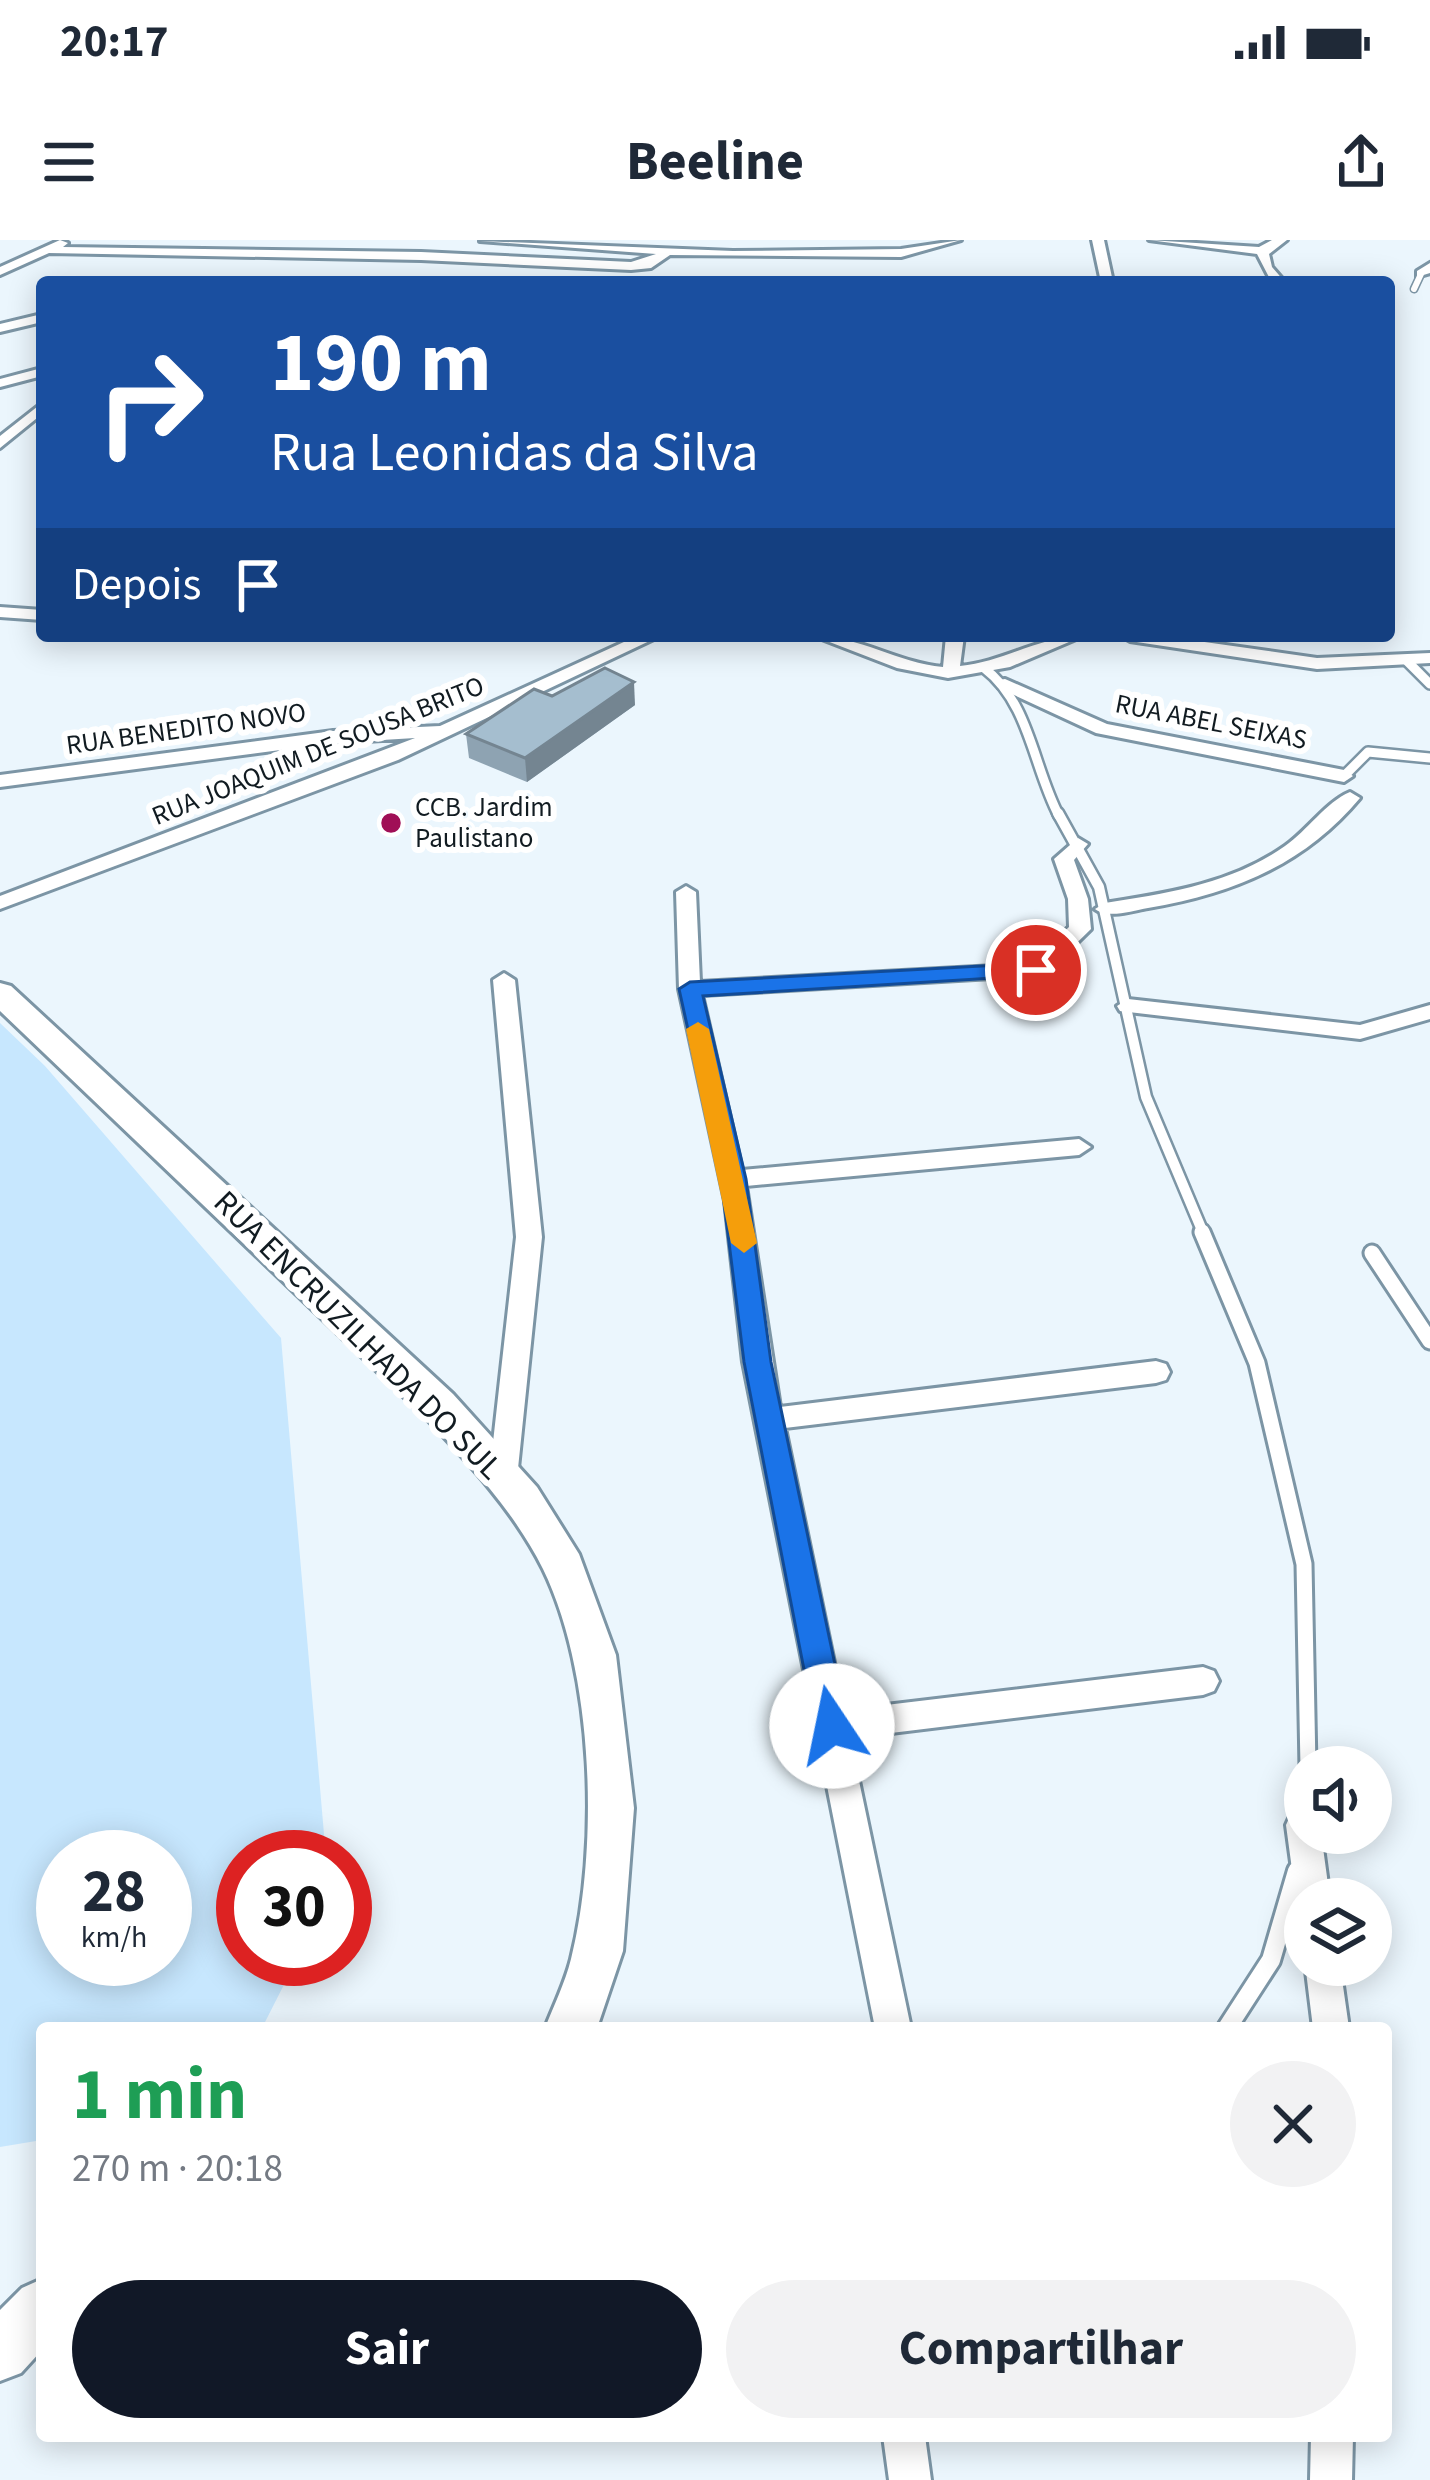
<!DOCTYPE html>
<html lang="pt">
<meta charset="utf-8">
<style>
body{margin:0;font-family:"Source Sans 3",sans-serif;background:#f2f2f3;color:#1f2937;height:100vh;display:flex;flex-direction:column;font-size:45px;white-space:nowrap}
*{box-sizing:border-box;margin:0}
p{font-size:39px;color:#747a83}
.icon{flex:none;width:66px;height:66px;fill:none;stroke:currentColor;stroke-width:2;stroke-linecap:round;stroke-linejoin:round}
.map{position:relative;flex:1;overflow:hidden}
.drawer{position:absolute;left:36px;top:1782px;width:1356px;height:420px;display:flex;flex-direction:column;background:#fff;border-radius:12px;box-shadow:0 6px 30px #0003}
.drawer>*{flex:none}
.hud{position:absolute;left:36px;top:36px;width:1359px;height:366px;border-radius:12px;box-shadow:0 6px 30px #0003;background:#1a4fa0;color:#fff;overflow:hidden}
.buttons{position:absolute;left:1284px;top:1506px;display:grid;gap:24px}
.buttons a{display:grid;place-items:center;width:108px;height:108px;border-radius:50%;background:#fff;box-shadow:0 6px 30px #0003;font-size:60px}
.speed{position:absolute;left:36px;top:1590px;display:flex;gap:24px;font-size:60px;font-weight:700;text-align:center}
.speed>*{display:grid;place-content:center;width:156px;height:156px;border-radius:50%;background:#fff;box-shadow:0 6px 30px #0003;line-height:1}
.speed small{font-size:30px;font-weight:400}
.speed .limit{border:18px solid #d22;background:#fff;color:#111}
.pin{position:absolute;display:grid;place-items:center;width:102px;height:102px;color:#fff;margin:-51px;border:6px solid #fff;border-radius:50%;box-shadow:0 3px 12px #0007}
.me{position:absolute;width:132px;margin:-66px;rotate:349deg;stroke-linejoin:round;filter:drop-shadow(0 0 9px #0008)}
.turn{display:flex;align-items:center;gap:42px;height:252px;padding:0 36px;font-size:54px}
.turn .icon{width:156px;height:156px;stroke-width:2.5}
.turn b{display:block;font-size:84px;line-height:102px}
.then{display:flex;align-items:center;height:114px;padding:0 36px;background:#0003;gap:24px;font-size:45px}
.round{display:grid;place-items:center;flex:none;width:126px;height:126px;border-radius:63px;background:#f2f2f3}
.summary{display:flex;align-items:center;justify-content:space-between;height:204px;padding:0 36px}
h1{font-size:72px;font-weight:700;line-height:90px;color:#1e9e55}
.primary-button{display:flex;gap:24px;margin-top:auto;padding:24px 36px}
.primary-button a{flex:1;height:138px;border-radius:72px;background:#111827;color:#fff;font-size:48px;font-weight:700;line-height:138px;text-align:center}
.primary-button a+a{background:#f2f2f3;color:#1f2937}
.status{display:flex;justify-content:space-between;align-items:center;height:84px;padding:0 60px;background:#fff;direction:ltr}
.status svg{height:33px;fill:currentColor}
header{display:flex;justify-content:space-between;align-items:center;height:156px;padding:0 36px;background:#fff;font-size:54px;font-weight:700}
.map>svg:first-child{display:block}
.green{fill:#c7e7fe;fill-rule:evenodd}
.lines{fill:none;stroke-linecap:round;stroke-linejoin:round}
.lane-far4-casing{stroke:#7c95a5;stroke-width:9}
.lane-far3-casing{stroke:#7c95a5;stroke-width:14}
.lane-far2-casing{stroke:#7c95a5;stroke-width:15}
.lane-far1-casing{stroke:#7c95a5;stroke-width:21}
.lane-casing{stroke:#7c95a5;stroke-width:24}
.street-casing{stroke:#7c95a5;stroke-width:6}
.secondary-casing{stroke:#7c95a5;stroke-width:6}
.lane-far4{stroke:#fff;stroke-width:6}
.lane-far3{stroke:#fff;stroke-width:9}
.lane-far2{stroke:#fff;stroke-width:10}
.lane-far1{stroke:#fff;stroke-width:15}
.lane{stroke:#fff;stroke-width:18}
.street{fill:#fff;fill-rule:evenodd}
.secondary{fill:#fff;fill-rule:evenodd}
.wall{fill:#8ea3b2}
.shaded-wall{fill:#748591}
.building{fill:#a5becf;stroke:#748591;stroke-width:3}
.route{fill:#1a73e8;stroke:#114b97;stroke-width:3}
.slow{fill:#f59e0b}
.poi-dot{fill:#a00f56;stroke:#fff;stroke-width:4.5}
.labels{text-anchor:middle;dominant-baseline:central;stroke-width:12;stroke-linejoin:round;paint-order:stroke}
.far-street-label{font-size:27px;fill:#111b21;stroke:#fff}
.far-poi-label{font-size:27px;fill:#111b21;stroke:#fff;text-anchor:start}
.street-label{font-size:33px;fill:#111b21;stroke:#fff}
</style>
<div class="status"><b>20:17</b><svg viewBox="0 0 49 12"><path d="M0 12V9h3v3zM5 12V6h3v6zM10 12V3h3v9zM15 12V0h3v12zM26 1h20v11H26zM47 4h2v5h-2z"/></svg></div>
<header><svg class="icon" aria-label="menu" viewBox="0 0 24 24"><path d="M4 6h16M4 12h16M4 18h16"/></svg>Beeline<svg class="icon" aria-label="share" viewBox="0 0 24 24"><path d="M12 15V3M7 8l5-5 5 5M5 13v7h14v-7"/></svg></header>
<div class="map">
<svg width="1430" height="2240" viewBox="0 0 1430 2240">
<rect width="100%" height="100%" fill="#ebf6fd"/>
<path class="green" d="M0,783l45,43 236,272 45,519h-83v102h54l-35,69h-220v112l-42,7zM63,1617h102v102h-102z"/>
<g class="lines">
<defs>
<path id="lane-far4" d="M1414,49l7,-15"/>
<path id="lane-far3" d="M1407,421l23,23
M984,428c46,35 49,99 75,148
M1344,536l24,-24 62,6"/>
<path id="lane-far2" d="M1058,573l41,74 47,210 58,138"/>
<path id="lane-far1" d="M1202,992l55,131 47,201 4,203
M1372,1013l58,88"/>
<path id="lane" d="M1227,1788l44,-68 26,-89"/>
<path id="street" d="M60,0l8,3 -5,4 358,5 210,10 25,-8 -176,-13 253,10 168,-2 60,-9 -60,17 -231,-2 -19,13 -20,2 -210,-10 -372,-7 -49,22v-8z
M1092,0h12l9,42h-12z
M1149,0l110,7 13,-7h15l-18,14 3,13 13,15 -14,-1 -14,-27z
M1430,23v10l-13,4v-6z
M42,74v8l-42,10v-8z
M42,128v8l-42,11v-8z
M42,163v11l-42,34v-12z
M0,367l42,3v10l-42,-3z
M637,396h23l-262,124 -398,149v-13l415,-158 -82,5 -333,44v-12l333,-44 107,-5z
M814,396c46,0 84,27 129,31l3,-31h18l-4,30c43,-4 80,-30 123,-30l-73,31 -62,11 -51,-10z
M1121,396h41l155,22 113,-5v10l-113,6 -187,-28z
M1005,439l102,45 237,46 9,6 -9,6 -248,-49 -97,-45v-8z
M1350,552l10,6c-56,67 -128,96 -212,110 -17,3 -40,11 -53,1l10,-6c63,-10 126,-19 180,-57 22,-15 41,-44 65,-54z
M1078,598l10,6 -14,16 14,39 3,30 -47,46 -342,20 40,175 337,-31 12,8 -12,8 -333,31 34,221 376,-46 10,3 4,8 -4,8 -10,3 -371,45 59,282 359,-43 11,4 5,10 -5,10 -11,4 -353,43 61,290h-36l-132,-666 -18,-161 -46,-212 -3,-97 10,-6 10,6 4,90 330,-18 39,-37 -1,-28 -14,-40z
M504,733l11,7 27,257 -25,241 -4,8 -10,4 -10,-4 -4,-8 27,-241 -23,-257z
M1128,759l232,26 70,-20v14l-70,20 -240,-28 -3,-5z
M1303,1569l2,24h16l9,66h-25v14l-9,-14 -10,-74 5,-11z
M1305,1723l35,2 9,63h-36z
M883,2196h42l6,44h-42z
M1311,2196h42l-1,44h-42z"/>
<path id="secondary" d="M0,743l11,3 442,408 84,93 42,67 37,101 18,153 -11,143 -26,77h-52c9,-23 20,-45 26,-69 28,-111 23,-286 -28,-390 -29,-58 -74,-106 -118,-152l-425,-406z
M42,2039v71l-21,23 -21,8v-71l22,-22z"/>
</defs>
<use href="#lane-far4" class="lane-far4-casing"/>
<use href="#lane-far3" class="lane-far3-casing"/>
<use href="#lane-far2" class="lane-far2-casing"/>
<use href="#lane-far1" class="lane-far1-casing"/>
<use href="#lane" class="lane-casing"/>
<use href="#street" class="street-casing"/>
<use href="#secondary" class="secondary-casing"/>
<use href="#lane-far4" class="lane-far4"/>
<use href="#lane-far3" class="lane-far3"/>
<use href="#lane-far2" class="lane-far2"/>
<use href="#lane-far1" class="lane-far1"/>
<use href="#lane" class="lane"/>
<use href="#street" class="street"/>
<use href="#secondary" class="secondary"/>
</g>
<path class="wall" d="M552,456l83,9 -108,77 -58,-24 -3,-24z"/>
<path class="shaded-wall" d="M634,442l1,23 -108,77 -2,-24z"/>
<path class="building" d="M605,428l29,14 -109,76 -59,-24 68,-45 18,7z"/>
<path class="route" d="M1036,723l11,7 -3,5 -341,21 43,183 25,183 77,364 -5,11 -11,4 -12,-4 -5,-11 -71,-364 -23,-183 -42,-190 11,-7z"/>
<path class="slow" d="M698,782l11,7 48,214 -13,10 -13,-10 -45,-214z"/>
<circle class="poi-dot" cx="391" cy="583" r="12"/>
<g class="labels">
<g class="far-street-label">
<text transform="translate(1211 482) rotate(11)">RUA ABEL SEIXAS</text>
<text transform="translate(186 489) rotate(-8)">RUA BENEDITO NOVO</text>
<text transform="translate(318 511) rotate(-22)">RUA JOAQUIM DE SOUSA BRITO</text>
</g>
<g class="far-poi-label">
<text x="415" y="567">CCB. Jardim<tspan x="415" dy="31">Paulistano</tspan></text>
</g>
<g class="street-label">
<text transform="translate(358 1095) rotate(45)">RUA ENCRUZILHADA DO SUL</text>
</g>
</g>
</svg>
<div class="buttons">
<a><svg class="icon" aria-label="sound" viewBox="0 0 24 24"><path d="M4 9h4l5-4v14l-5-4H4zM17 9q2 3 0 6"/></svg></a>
<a><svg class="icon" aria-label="layers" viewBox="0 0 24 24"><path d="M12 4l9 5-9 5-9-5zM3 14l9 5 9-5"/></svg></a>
</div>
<div class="speed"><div>28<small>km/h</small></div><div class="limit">30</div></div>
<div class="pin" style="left:1036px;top:730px;background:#d93025"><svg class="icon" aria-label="arrive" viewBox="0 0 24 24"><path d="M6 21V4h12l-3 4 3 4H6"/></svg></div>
<svg class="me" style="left:832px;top:1486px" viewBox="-20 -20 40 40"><circle r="19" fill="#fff"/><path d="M0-13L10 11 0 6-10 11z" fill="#1a73e8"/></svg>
<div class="hud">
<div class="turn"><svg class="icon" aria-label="right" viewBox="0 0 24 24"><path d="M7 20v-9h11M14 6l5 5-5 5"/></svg><div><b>190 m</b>Rua Leonidas da Silva</div></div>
<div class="then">Depois<svg class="icon" aria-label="arrive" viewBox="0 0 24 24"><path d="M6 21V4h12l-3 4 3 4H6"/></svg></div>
</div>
<section class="drawer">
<div class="summary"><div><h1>1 min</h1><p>270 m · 20:18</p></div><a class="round"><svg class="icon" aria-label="close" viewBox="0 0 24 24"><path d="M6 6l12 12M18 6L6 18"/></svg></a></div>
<div class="primary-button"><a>Sair</a><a>Compartilhar</a></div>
</section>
</div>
